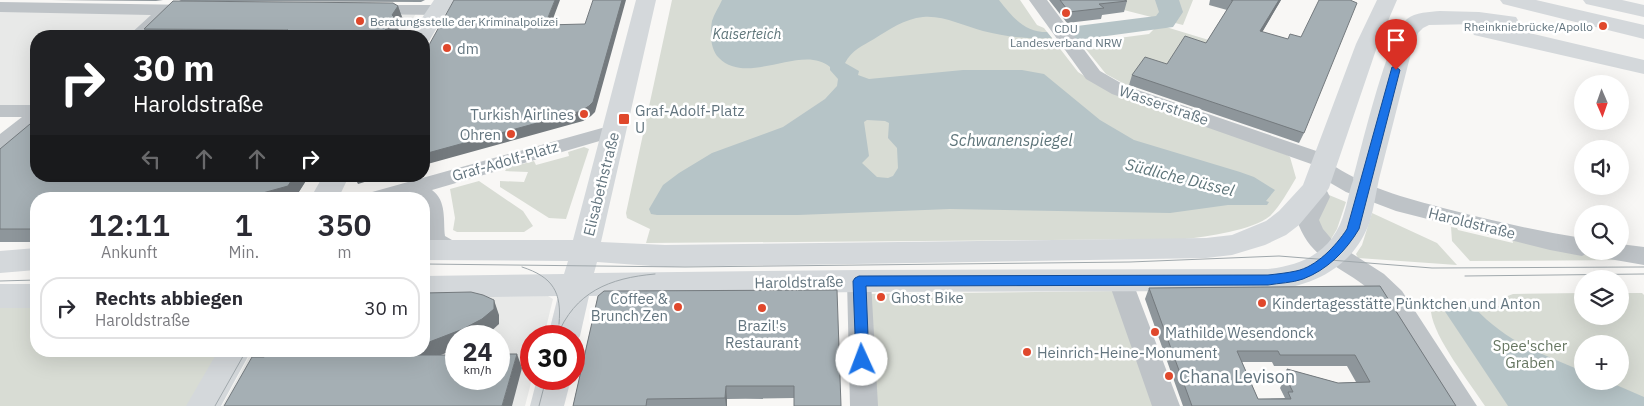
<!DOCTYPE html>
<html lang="de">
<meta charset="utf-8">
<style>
body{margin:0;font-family:"IBM Plex Sans",sans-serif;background:#f7f7f7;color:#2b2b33;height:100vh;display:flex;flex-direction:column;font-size:19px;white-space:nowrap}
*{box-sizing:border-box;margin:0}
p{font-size:16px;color:#7c7c81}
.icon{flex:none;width:28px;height:28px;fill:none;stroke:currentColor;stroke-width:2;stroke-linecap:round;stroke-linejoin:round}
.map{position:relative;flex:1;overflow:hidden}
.panel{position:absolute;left:30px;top:192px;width:400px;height:165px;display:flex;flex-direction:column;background:#fff;border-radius:20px;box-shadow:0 5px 20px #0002}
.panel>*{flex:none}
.guide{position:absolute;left:30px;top:30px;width:400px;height:152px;border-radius:20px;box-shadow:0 5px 20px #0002;background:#202124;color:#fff;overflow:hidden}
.needle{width:32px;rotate:178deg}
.fabs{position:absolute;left:1574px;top:75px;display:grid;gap:10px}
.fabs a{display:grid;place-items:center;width:55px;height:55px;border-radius:50%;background:#fff;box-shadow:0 5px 20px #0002;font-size:25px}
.speed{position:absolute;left:445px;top:325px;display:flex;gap:10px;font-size:25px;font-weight:700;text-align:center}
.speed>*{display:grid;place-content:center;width:65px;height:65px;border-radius:50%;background:#fff;box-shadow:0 5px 20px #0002;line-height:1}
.speed small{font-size:12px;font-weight:400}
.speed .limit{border:8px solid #d22;background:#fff;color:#111}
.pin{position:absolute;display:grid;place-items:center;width:42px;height:42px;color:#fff;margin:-51px -21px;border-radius:50% 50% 50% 0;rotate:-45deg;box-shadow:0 0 5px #0007}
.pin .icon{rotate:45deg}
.me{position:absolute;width:55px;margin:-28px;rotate:358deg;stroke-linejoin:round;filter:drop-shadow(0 0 4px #0008)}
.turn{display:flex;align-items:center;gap:18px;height:105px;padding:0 20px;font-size:22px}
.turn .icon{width:65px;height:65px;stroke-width:2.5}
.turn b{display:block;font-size:35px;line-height:42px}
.lanes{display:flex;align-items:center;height:48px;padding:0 20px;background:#0003;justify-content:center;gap:25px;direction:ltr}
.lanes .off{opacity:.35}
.eta{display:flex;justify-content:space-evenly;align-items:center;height:85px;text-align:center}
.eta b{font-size:30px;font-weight:600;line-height:35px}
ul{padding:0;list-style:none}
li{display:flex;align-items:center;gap:15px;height:62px;margin:0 10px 8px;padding:0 10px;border:2px solid #e1e1e2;border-radius:20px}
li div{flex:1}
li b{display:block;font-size:19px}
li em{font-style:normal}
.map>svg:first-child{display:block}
.built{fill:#e8e9e8;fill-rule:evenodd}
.green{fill:#d8dcd4;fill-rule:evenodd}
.water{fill:#b6c4c7;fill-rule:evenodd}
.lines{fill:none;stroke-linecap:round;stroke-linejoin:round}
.river{fill:#b6c4c7;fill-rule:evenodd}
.minor{fill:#bec3c7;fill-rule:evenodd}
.major{fill:#d4d8db;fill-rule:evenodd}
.highway{fill:#d4d8db;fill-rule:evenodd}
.tram{stroke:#a0a8ac;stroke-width:1}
.wall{fill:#8e969b;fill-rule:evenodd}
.shaded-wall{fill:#747a7e}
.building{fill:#a5afb4;stroke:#747a7e;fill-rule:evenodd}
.route{fill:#1a73e8;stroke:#114b97}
.poi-dot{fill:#e0482c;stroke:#fff;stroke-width:2}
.labels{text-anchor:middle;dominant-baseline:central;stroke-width:5;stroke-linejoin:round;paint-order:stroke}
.far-poi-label{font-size:12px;fill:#63757f;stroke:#fff;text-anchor:start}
.far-water-label{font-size:14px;font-style:italic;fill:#5e757a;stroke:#fff}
.poi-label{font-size:15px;fill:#63757f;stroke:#fff;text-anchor:start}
.street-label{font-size:15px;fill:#63757f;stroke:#fff}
.park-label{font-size:15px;fill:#677762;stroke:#fff}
.water-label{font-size:16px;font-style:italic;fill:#5e757a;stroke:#fff}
.near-poi-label{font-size:18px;fill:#63757f;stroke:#fff;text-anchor:start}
</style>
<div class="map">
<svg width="1644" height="406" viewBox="0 0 1644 406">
<rect width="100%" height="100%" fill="#f8f7f5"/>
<path class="built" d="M0,9l417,3 -15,24h-366v71h-36z
M548,296l5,3 -9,37h-13l1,43 -7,27h-303l30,-55h172v-54zM456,336h43v43h-43z"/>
<path class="green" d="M672,0h348l17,25 7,3 34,44 22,14 187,69 3,2 6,21c-8,13 -15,27 -26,38 -17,14 -64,21 -85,23l-539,4 4,-14 -23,-11 -1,-5z
M1100,0h93l-10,25 -79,-20z
M1166,27l125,38 -150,2 -13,19 -22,-12 -25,-31 68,-9 6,-6z
M584,147l5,2 -23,70 -17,-1 -49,-31v-6l24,1 4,-10 -23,-1 2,-3 27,-7 2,4 33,-9 -1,-4z
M479,181l44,30 10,15 -9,6h-67l-4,-2 2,-12 -5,-29z
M1329,195l17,7 -9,27 -6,10 -7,-1 -8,-23z
M1372,213l65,30 20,22 -99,-7 -2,-4 6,-9z
M1451,227l6,1 1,2 55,13 -1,-4 123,21 -165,1 -18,-20z
M1118,291l44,115h-296l-5,-112z
M1582,293v23h38v-23h22l2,2v111h-159c-15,-23 -51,-68 -54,-94l5,-4 71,-2 -2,-9 8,-3zM1582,344h38v37h-38z
M0,305h36v46h183l-32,55h-187z"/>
<path class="water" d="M722,0h277c14,18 26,32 48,32l5,6c-24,1 -46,-1 -69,-7 -19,-5 -40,-16 -60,-14 -19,2 -33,12 -49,22 -12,7 -22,11 -29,24l14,8 -1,4 11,4 94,-9h59l22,4 56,46 34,20 106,32 14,5 21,13 -9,11 3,1 -2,3h-39l-58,8 -220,-4 -152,6h-141l-6,-1 -2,-5 14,-24 16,-12 33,-20 71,-26 42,-28 12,-13 1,-7 -8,-9v-3c-28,-24 -82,20 -111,-9 -9,-9 -9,-25 -7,-37 2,-7 7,-14 10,-21zM867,120l18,1 4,2 -1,15 9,10 1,20 -5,8 -5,2 -11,-1 -15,-14 7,-7 -5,-34z
M1442,307h32c32,35 66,46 108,64v10h25l37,16v9h-136z"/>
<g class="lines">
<path class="river" d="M1155,0h24l4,12 -10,15 -96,13 -9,-2 -3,-5 3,-5 9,-2 79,-10 3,-4z"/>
<path class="minor" d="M1029,0h18l53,71 26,15 208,71 3,5 -3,4c37,24 79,34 121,45 42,11 84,20 127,27v13h9l-9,5 -32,-6 -154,-39 -50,-19 -31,-18 -3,-5 2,-4 -202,-71 -26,-15z
M0,2l194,3 6,1 3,4 -3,4 -29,1 -24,21h-19l23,-21 -151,-3z
M368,5h69l6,1 3,4 -3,4 -6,1 -75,-1 -3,-4 3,-4z
M0,105h36v21l-29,24 -7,2v-18l22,-17h-22z
M602,128l19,1 3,5 -3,5 -18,1 -171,50c15,11 11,30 13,46l14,8 4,6 -4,6c-13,4 -27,-2 -35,-13v-44h-62l3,-5z
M1315,181l8,2 7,14 -11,23 4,9 11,13 50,32 18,17 75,115h-29c-14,-22 -27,-43 -40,-65 -9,-14 -17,-29 -28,-41 -28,-32 -69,-35 -83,-80l11,-23 -4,-9 3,-5z
M1620,244l24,3v18l-46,-8 -4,-6h26z
M1120,271l9,3 3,6 48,126h-28l-44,-126 3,-6z
M859,272l9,3 3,6 7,125h-28l-3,-125 3,-6z"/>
<path class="major" d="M434,0h20l-25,41 -5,1v-6h-14z
M636,0h20l-55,242 64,3 541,-7 26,-3 34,-14 13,-10 24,-26 53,-141 21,-44h20l-19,44 -49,144 -4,6 -26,31 -13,10 -21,10 -33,10 -26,3 -541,9 -68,-5 -3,11 265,-3 409,-1c38,-4 67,-20 77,-59 4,-13 5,-26 12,-37l9,-3 9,3 4,6c-3,14 -5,28 -9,42 -16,46 -56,65 -102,70l-409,1 -270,4 -9,40 -6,9v-9h-26l10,-40 -134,2v-22l140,-2 4,-13 -144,-1v-20h149z
M323,176h26l-11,23h-28z
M36,248v22l-36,3v-22z
M0,284h36v24h-36z
M218,351h33l-30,55h-35z
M537,379h34l-7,27h-34z"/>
<path class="highway" d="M1500,0h36l108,25v14l-141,-35z
M1583,0h39l22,5v12l-58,-13z
M1440,11l39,1 37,5 3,5 -3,5 -8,1 136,32v14l-170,-39 -3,-5 3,-5 4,-1 -49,1 -6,3 -5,5 -7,20 -32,126 -4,6 -9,3 -9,-3 -4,-6c8,-29 35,-145 54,-160 8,-7 23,-7 33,-8z"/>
<path class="tram" d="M424,264l261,3 445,-5 149,-6 153,12 212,-1
M522,267c31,10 40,25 37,57
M1465,276l179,-2
M0,281l36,-1
M557,336c18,-44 52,-58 98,-62
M215,406l31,-55
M539,406l7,-27"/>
</g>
<path class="wall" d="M51,0h112l-7,1z
M179,0h246l-4,2 -240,-1z
M1049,0h75l3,1 -3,11 -22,3 -1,4 -34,4z
M1210,0h71l-19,32 26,7 16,94 -5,10 -170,-58 3,-10 35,-11 39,-21 21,-33 -18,-5z
M398,6l5,14 -5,8 1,3 -3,5h-247l-5,-7z
M0,149l36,27h273l-14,22 -1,1h-258v43h-36z
M1380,286l76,120h-273l-38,-107 4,-11zM1242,362h30l2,4h73l9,16 -18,1 -51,-14 -7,11 2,4 -2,4 5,10 -27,1z
M598,296l243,110 -47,-8 -67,1v7h-154z"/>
<path class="shaded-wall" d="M555,0h5l-13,35 -2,-10z
M622,0h4l-31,112 -4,4 -8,5 -159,44v-11z
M1279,0h2l-24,41 3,-10z
M398,6l5,14 -5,8 1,3 -3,5h-15l11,-21z
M294,176h15l-14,22 -54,1z
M354,176h30l-26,8z
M494,300l5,15v9l-11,10 -4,2h-28v13l-53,21 -8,-15 11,-4h18v-7z
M517,354l5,14 -10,38h-10z
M726,386l1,13v7h-1l-1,-8z"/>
<path class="building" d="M454,0h101l-10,25 40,-1 8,-24h29l-29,102 -4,4 -8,5 -157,43v-100z
M1060,0h64l3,1 -28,3 5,4 -35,4z
M1231,0h48l-19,31 28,8 2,-5 11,3 18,-37h31l7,3 -53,130 -172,-58 13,-18 22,7 18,-28 21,7 27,-43z
M173,1l220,2 5,3 -6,9 2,2 -13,19h-110l17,-6 -144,-1z
M36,119v57h258l-6,10 -47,13h-205v30h-36v-80z
M1380,286l76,120h-264l-43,-118zM1237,351h41l2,4h75l15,27 -32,1 -51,-14 4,9h-5l7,14h-5l3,7h-33z
M837,290l4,116h-47v-20h-68l-1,12 -78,1 -1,7h-73l25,-110 6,-5z
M471,292l12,3 11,5v9l-12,10 -19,10 -39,15v-51z
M272,351h134l-11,4h61v24h43v-25h18l-15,52h-278l28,-49h12z"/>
<path class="route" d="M1392,67h4l4,3 -41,159c-13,22 -32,41 -56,50 -11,4 -24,4 -35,6l-402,1 3,74 -2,4 -5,1 -4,-1 -2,-4 -3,-79 2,-3 4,-2 409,-1c9,-1 19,-2 28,-4 20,-4 40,-25 51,-42z"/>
<g class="poi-dot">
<circle cx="1066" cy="13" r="5"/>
<circle cx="360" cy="21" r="5"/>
<circle cx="1603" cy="26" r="5"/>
<circle cx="447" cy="48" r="5"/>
<circle cx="584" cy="114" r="5"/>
<rect x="618" y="113" width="12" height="12" rx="2.5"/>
<circle cx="511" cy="134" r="5"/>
<circle cx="881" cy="297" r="5"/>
<circle cx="1262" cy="303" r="5"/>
<circle cx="678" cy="307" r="5"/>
<circle cx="762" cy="308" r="5"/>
<circle cx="1155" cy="332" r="5"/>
<circle cx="1027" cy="352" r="5"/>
<circle cx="1169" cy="376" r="5"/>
</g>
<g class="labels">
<g class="far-poi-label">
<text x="370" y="21">Beratungsstelle der Kriminalpolizei</text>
<text x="1593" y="26" text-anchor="end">Rheinkniebrücke/Apollo</text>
<text x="1066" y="28" text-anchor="middle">CDU<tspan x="1066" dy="14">Landesverband NRW</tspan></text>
</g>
<g class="far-water-label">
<text x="747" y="34">Kaiserteich</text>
</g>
<g class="poi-label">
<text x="457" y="48">dm</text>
<text x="635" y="110">Graf-Adolf-Platz<tspan x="635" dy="17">U</tspan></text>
<text x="574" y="114" text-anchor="end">Turkish Airlines</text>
<text x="501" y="134" text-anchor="end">Ohren</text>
<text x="891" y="297">Ghost Bike</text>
<text x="668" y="298" text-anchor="end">Coffee &amp;<tspan x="668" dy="17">Brunch Zen</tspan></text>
<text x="1272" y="303">Kindertagesstätte Pünktchen und Anton</text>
<text x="762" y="325" text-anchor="middle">Brazil's<tspan x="762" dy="17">Restaurant</tspan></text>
<text x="1165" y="332">Mathilde Wesendonck</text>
<text x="1037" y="352">Heinrich-Heine-Monument</text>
</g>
<g class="street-label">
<text transform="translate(1164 105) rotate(19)">Wasserstraße</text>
<text transform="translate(505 161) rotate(-16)">Graf-Adolf-Platz</text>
<text transform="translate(601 184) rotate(-76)">Elisabethstraße</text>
<text transform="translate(1472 223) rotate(14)">Haroldstraße</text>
<text transform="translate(799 282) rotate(-1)">Haroldstraße</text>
</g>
<g class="park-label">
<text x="1530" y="345">Spee'scher<tspan x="1530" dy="17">Graben</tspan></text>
</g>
<g class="water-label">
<text x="1011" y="140">Schwanenspiegel</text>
<text transform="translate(1180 177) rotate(14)">Südliche Düssel</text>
</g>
<g class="near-poi-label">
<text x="1179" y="376">Chana Levison</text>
</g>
</g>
</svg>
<div class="fabs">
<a><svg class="needle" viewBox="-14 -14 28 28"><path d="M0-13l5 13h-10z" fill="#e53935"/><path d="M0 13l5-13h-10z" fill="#7c7c81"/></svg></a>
<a><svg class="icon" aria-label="sound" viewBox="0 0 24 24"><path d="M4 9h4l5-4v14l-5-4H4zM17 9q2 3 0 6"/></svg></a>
<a><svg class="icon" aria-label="search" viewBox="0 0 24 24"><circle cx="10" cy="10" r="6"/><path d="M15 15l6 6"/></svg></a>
<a><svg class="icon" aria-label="layers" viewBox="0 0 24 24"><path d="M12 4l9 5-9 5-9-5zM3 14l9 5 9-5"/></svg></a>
<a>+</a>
</div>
<div class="speed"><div>24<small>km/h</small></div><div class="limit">30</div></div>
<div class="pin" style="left:1396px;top:70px;background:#d93025"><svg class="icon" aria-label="arrive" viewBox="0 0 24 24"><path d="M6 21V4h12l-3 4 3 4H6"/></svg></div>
<svg class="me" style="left:862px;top:360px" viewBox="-20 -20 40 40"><circle r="19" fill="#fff"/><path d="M0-13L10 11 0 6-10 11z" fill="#1a73e8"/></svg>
<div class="guide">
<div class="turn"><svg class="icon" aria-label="right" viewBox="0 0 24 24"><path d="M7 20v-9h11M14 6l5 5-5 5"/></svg><div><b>30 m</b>Haroldstraße</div></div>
<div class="lanes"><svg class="icon off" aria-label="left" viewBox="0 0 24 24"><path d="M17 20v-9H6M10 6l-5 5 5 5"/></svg><svg class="icon off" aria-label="ahead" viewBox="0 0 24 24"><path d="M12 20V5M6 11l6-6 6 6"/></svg><svg class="icon off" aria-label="ahead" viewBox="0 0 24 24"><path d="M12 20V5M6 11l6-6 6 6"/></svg><svg class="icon" aria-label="right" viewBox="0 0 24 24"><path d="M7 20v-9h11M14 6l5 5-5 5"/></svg></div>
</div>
<section class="panel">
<div class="eta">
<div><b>12:11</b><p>Ankunft</p></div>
<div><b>1</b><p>Min.</p></div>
<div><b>350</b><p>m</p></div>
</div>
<ul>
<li><svg class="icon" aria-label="right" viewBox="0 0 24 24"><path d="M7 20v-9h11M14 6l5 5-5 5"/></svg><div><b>Rechts abbiegen</b><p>Haroldstraße</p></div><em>30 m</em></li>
</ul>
</section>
</div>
